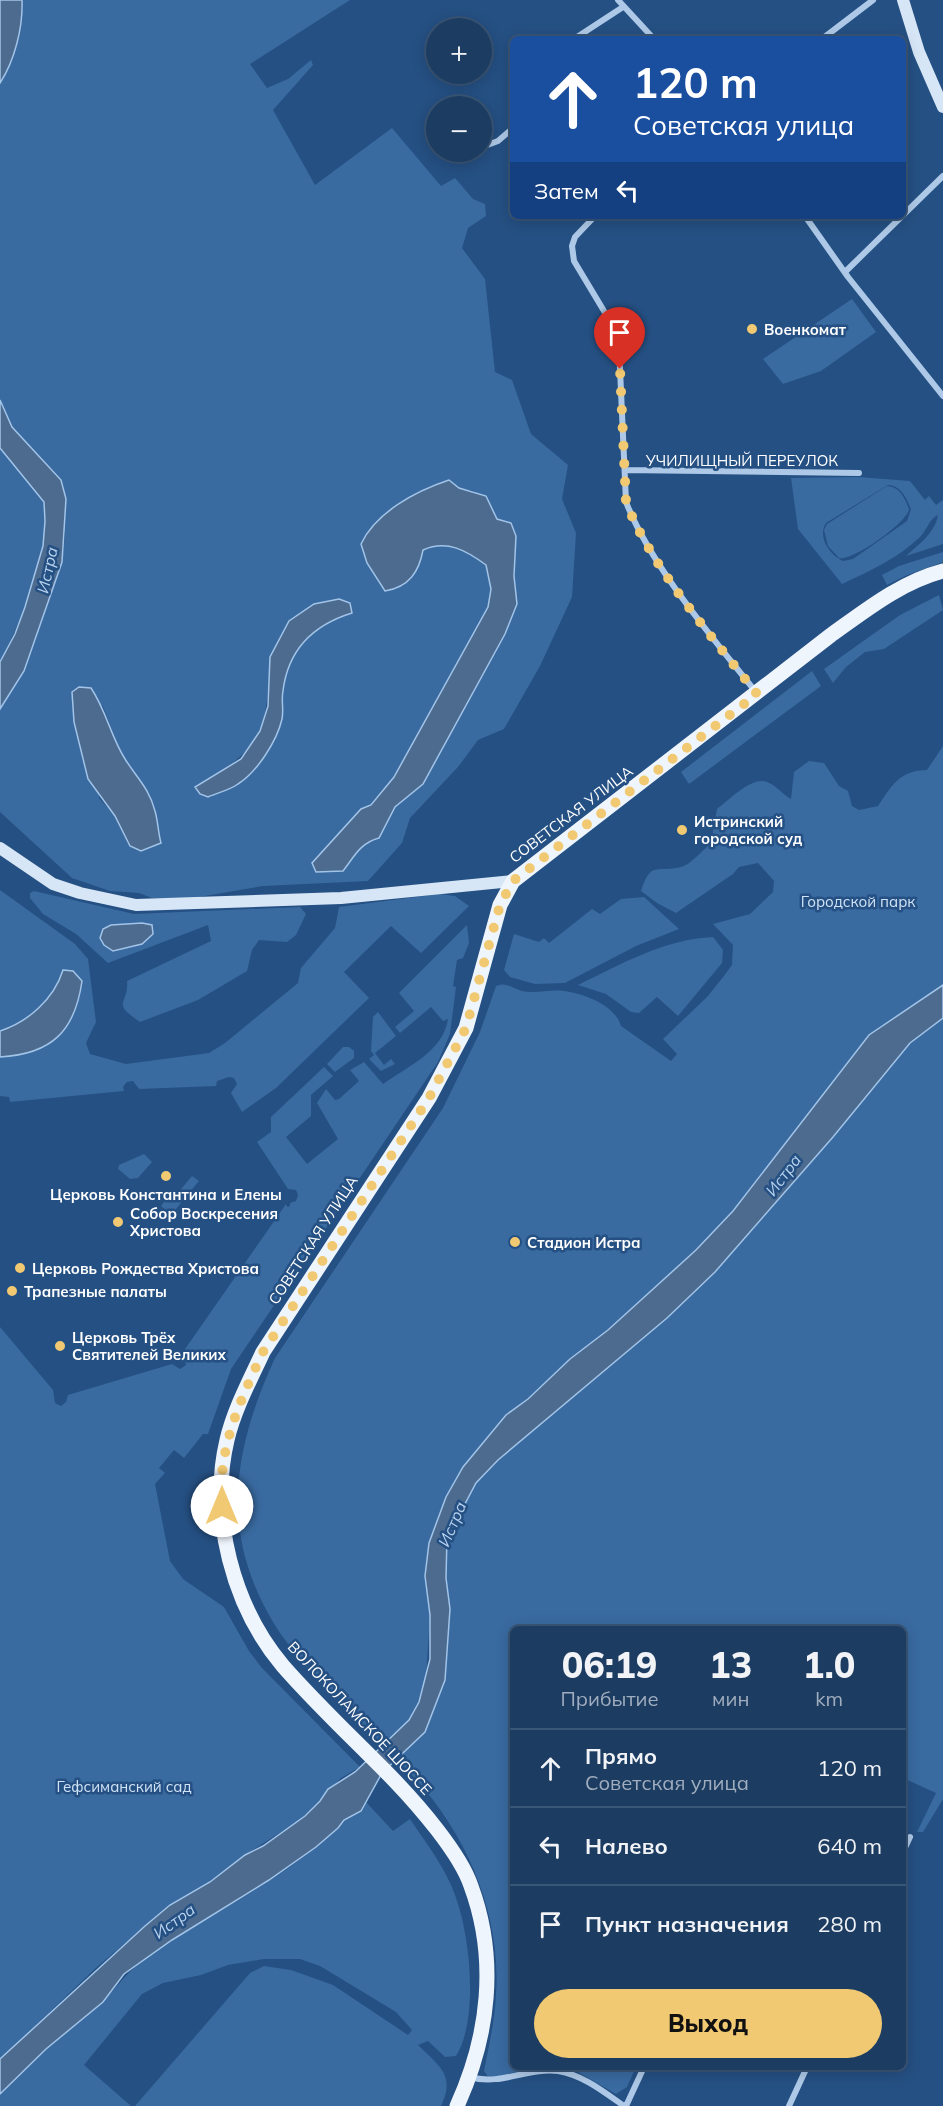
<!DOCTYPE html>
<html lang="ru">
<meta charset="utf-8">
<style>
body{margin:0;font-family:Mulish,sans-serif;background:#254368;color:#f1f3f6;height:100vh;display:flex;flex-direction:column;font-size:22px;white-space:nowrap}
*{box-sizing:border-box;margin:0}
p{font-size:20px;color:#a0adbe}
.icon{flex:none;width:33px;height:33px;fill:none;stroke:currentColor;stroke-width:2;stroke-linecap:round;stroke-linejoin:round}
.map{position:relative;flex:1;overflow:hidden}
.drawer{position:absolute;left:510px;top:1626px;width:396px;height:444px;display:flex;flex-direction:column;background:#1c3c62;border-radius:9px;box-shadow:0 3px 15px #0003,0 0 0 2px #3a5677}
.drawer>*{flex:none}
.banner{position:absolute;left:510px;top:36px;width:396px;height:183px;border-radius:9px;box-shadow:0 3px 15px #0003,0 0 0 2px #3a5677;background:#1a4fa0;color:#fff;overflow:hidden}
.buttons{position:absolute;left:426px;top:18px;display:grid;gap:12px}
.buttons a{display:grid;place-items:center;width:66px;height:66px;border-radius:50%;background:#1c3c62;box-shadow:0 3px 15px #0003,0 0 0 2px #3a5677;font-size:30px}
.pin{position:absolute;display:grid;place-items:center;width:51px;height:51px;color:#fff;margin:-62px -26px;border-radius:50% 50% 50% 0;rotate:-45deg;box-shadow:0 0 6px #0007}
.pin .icon{rotate:45deg}
.me{position:absolute;width:66px;margin:-33px;rotate:0deg;stroke-linejoin:round;filter:drop-shadow(0 0 4px #0008)}
.turn{display:flex;align-items:center;gap:21px;height:126px;padding:0 24px;font-size:27px}
.turn .icon{width:78px;height:78px;stroke-width:2.5}
.turn b{display:block;font-size:42px;line-height:51px}
.then{display:flex;align-items:center;height:57px;padding:0 24px;background:#0003;gap:12px;font-size:22px}
.eta{display:flex;justify-content:space-evenly;align-items:center;height:102px;text-align:center}
.eta b{font-size:36px;font-weight:800;line-height:42px}
.action{display:flex;gap:12px;margin-top:auto;padding:12px 24px}
.action a{flex:1;height:69px;border-radius:36px;background:#f1c972;color:#111;font-size:24px;font-weight:800;line-height:69px;text-align:center}
ul{padding:0;list-style:none}
li{display:flex;align-items:center;gap:18px;height:78px;padding:0 24px;border-top:2px solid #3a5677}
li div{flex:1}
li b{display:block;font-size:22px}
li em{font-style:normal}
.map>svg:first-child{display:block}
.green{fill:#396aa0;fill-rule:evenodd}
.water{fill:#4c6b8f;stroke:#a2c4e8;stroke-width:1.5}
.lines{fill:none;stroke-linecap:round;stroke-linejoin:round}
.street{stroke:#aec9e7;stroke-width:6}
.secondary{stroke:#d7e6f6;stroke-width:12}
.primary{stroke:#eff5fd;stroke-width:15}
.route{stroke:#f1c972;stroke-width:10;stroke-dasharray:0 18}
.poi-dot{fill:#f1c972;stroke:#255083;stroke-width:2}
.labels{text-anchor:middle;dominant-baseline:central;stroke-width:5;stroke-linejoin:round;paint-order:stroke}
.poi-label{font-size:15px;font-weight:bold;fill:#fff;stroke:#255083;text-anchor:start}
.street-label{font-size:15px;fill:#fff;stroke:#255083}
.park-label{font-size:15px;fill:#d1e3f6;stroke:#255083}
.water-label{font-size:16px;font-style:italic;fill:#b9d3ef;stroke:#255083}
</style>
<div class="map">
<svg width="943" height="2106" viewBox="0 0 943 2106">
<rect width="100%" height="100%" fill="#255083"/>
<path class="green" d="M22,0h328l-100,64 17,24 21,-9 23,-19 2,5 -40,45 42,75 77,-57 49,58 14,-8 18,21 12,5 1,12 -18,12 -6,20 23,31 10,93 17,8 19,54 37,31 -6,34 14,34 -4,64 -32,69 -36,63 -26,11 -20,27 -48,51 -8,25 -34,38 -105,5 -70,12h-41l-13,-5 -29,-2 -38,-13 -72,-66v-103l24,-38 38,-109 3,-27 -15,-67 -38,-41 -12,-27v-317l6,-9 16,-61zM449,481l9,7 16,3 23,28 19,17 -2,40 2,28 -11,30 -82,150 -28,23 -16,31 -10,3 -18,16 -3,8 -36,-2 49,-54 10,-4 23,-28 94,-170 3,-18 -5,-24c-20,-14 -39,-26 -63,-15 -3,20 -17,38 -38,41l-18,-28 -6,-19zM350,603l2,10c-55,18 -70,51 -70,106l-74,78 -13,-11c68,-36 72,-55 75,-129zM102,705c8,17 13,37 22,53 15,25 32,33 32,67l-26,21 -15,-30 -16,-18z
M852,299l24,33 -55,39 -38,13 -20,-25z
M0,448c10,13 39,41 44,55 12,36 -26,126 -44,159z
M859,477l51,4 15,19 4,-4 7,9 7,-5v44l-37,12c13,-12 29,-23 32,-41 -9,4 -11,15 -18,22 -22,21 -50,34 -78,47l-44,-55 -7,-51zM888,485c13,1 18,12 23,24l-4,12 -54,38 -10,2c-13,-6 -26,-24 -17,-38z
M887,486c13,1 18,12 22,23 -1,13 -57,53 -70,49l-11,-12 -4,-16 3,-6z
M943,552v10l-38,14 -18,9 -5,-10 17,-9z
M939,595l4,15 -59,39 -19,3 -19,15 -13,16 -9,-14 76,-54z
M812,671l9,15 -132,98 -8,-12z
M943,746v239l-74,50 -136,176 -37,39 -88,80 -38,29 -42,40 -22,16 -43,52 -17,30 -21,79 5,39 -4,63 -7,24 -10,18 -26,25c-35,-37 -80,-76 -107,-118 -57,-92 -44,-175 -1,-269l168,-250 37,-76 16,-46c10,-5 17,3 26,5 13,3 29,-2 42,0 21,3 51,14 57,35l50,35 6,-7 -14,-15 44,-42 17,-21 8,-11 1,-20 -20,-21 37,-10 23,-22 1,-11 -16,-18 -19,4 -6,7 -57,39 -19,-10 -16,-12c10,-31 16,-18 40,-24 9,-2 22,-17 30,-24l6,-34c12,-9 35,-33 50,-27 9,3 15,12 24,17l3,-27 15,-11 15,2 15,23 9,5 4,15 7,4 19,-4c13,-19 21,-36 49,-36z
M0,890l75,54 13,15 8,63 -10,21 4,11 36,10 83,-11 16,-10 73,-60 3,-15 34,-40 4,-21 100,-13 16,2 14,10 -48,47 -30,-27 -47,46 25,26 -93,90 -34,24 -11,-19 6,-9 -3,-6 -5,-1 -12,4 -1,5 -77,3 -6,-8 -6,1 -4,5 1,4 -114,11 -1,-5 -9,-1z
M34,891l100,23 166,-7 6,7 -10,21 -9,7 -28,-2 -7,10 -5,21 -49,29 -58,22c-30,-20 -11,-17 -13,-41l84,-40 -3,-16 -100,38 -32,-29 -33,-20 -13,-16v-5z
M644,897l35,32 -43,17 -71,37 -30,1 -25,-7 -6,-7 10,-36 25,8 5,-4 5,5 43,-34 8,5 21,-15z
M467,925l2,18 -6,15 -6,2 -4,26 3,1 -6,47 -12,28 -207,307 -23,65h-5l-19,24 -10,-8 -15,18 6,5 -10,11 15,77 13,18 41,28 25,44 13,17 98,99 -19,11 -41,42 -55,35 -35,27 -40,23 -73,62 -97,92v-732l53,63 2,13 6,3 5,-4 2,-7 104,-31 8,5 6,-4 -3,-13 103,-148 1,3 3,-1v-3l6,-2 2,-6 -2,-5 -8,-1 -31,-47 14,-10v-15l53,-50 9,9 -22,19v21l-25,21 21,27 31,-25 -21,-36 9,-14 9,11 4,-1 20,-18 -9,-11 14,-8 19,22c25,-18 60,-32 65,-65l-5,2 -12,-14 -31,26 -5,-6 19,-16 -15,-18z
M713,937l10,13 -1,13 -44,53 -21,-19 -18,16 -8,-1 -25,-18 -28,-9c43,-21 87,-46 135,-48z
M378,1012l18,24 -21,17 9,12 7,-6 4,5 -14,7 -12,-12 5,-4 -3,-4 2,-34z
M943,1018v781l-20,33h-6l19,-39 -33,-15v-149h-390v438h30l-39,13 -13,1 -7,-10c5,-26 11,-51 12,-77 6,-87 -36,-175 -99,-234l28,-28 22,-95 3,-28 -4,-31 1,-40 29,-55 22,-23 169,-142 48,-46 118,-135 77,-94z
M343,1047h6l5,4v7l-19,14 -8,-8z
M144,1154l8,8 -14,16 -8,1 -12,-10 1,-4z
M192,1176l7,5 -28,34 -10,-9 12,-15 4,3z
M366,1802l27,29 17,-12c14,21 31,43 41,66 19,41 29,133 5,171l-11,1 -17,-16 -10,4c21,21 38,30 23,61h-306l115,-133 14,-7 27,4 42,15 75,50 4,-5 -16,-18 -76,-46 -20,-7h-36l-36,6 -27,10 -38,8 -21,11 -58,71 47,41h-131v-12c16,-15 30,-31 46,-45 19,-15 39,-30 56,-47 17,-17 25,-30 45,-45 64,-46 142,-77 195,-136 8,-8 17,-8 24,-19z
M569,2067h67l-9,20 -11,7z"/>
<path class="water" d="M0,0h22c1,27 -7,60 -22,83z
M0,400l12,27 49,53 5,19 -4,63 -38,109 -24,38v-47l15,-28 10,-27 18,-61 2,-25 -1,-19 -44,-54z
M449,480l10,8 27,8 11,23 14,4 5,13 -2,40 3,28 -12,30 -82,150 -28,23 -16,31c-19,5 -25,19 -36,33l-27,1 -4,-9 49,-54 10,-4 23,-28 94,-170 3,-18 -5,-24c-19,-14 -39,-26 -63,-15 -4,22 -14,37 -38,41l-18,-28 -6,-19c15,-32 55,-53 88,-64z
M339,599l11,4 2,10c-39,12 -64,37 -69,78 -2,9 1,19 -1,28 -5,22 -25,53 -44,65 -8,6 -21,9 -30,13l-8,-3 -5,-7 46,-28 19,-28 8,-25 2,-49 19,-36 25,-17z
M79,687l12,1c15,22 20,49 34,71 12,19 24,29 30,52 3,10 3,21 6,32l-20,8 -11,-5 -15,-30 -27,-37 -14,-57 -2,-30z
M142,923l10,2 1,9 -11,10 -29,7 -9,-6 -4,-7 3,-9 8,-4z
M63,970l10,1 9,10c-7,50 -30,73 -82,76v-26c28,-9 54,-32 63,-61z
M943,985v33l-33,25 -77,94 -118,135 -48,46 -169,142 -22,23 -29,55 -1,40 4,31 -5,71 -20,52 -43,41 -21,38 -17,9 -6,8 -22,19 -47,33 -97,60 -48,34 -21,28 -57,47 -46,45v-35l145,-133 25,-21 40,-23 35,-27 18,-9 42,-30 15,-15 8,-12 27,-17 54,-52 10,-18 11,-43v-44l-5,-39 4,-33 17,-46 17,-30 43,-52 22,-16 42,-40 38,-29 88,-80 37,-39 136,-176z"/>
<g class="lines">
<path class="street" d="M618,0l36,39
M574,39l49,-32
M822,39l51,-39
M482,147l16,-6 15,-13
M595,216l-20,21 -3,9 2,15 39,65 6,21 7,155c25,64 86,135 129,189
M805,216l43,61 95,119
M845,272l98,-96
M625,470l234,3
M903,1852l7,-15
M470,2077c31,9 59,-10 88,-6 25,4 46,21 66,35
M626,2106l18,-39
M789,2106l18,-39"/>
<path class="secondary" d="M903,0l16,52 24,55
M0,848l53,36 27,9 56,12 205,-7 172,-17"/>
<path class="primary" d="M457,2106c32,-70 41,-147 14,-220 -11,-33 -53,-81 -77,-106 -37,-38 -76,-74 -111,-114 -50,-59 -74,-150 -56,-226 7,-30 23,-60 36,-88l166,-254 37,-70 34,-123 13,-24 318,-246c35,-25 70,-53 112,-64"/>
</g>
<g class="lines">
<path class="route" d="M222,1506c-5,-56 18,-105 41,-154l166,-254 37,-70 34,-123 13,-24 244,-187c-44,-56 -106,-127 -131,-192l-6,-133"/>
</g>
<g class="poi-dot">
<circle cx="752" cy="329" r="6"/>
<circle cx="682" cy="830" r="6"/>
<circle cx="166" cy="1176" r="6"/>
<circle cx="118" cy="1222" r="6"/>
<circle cx="515" cy="1242" r="6"/>
<circle cx="20" cy="1268" r="6"/>
<circle cx="12" cy="1291" r="6"/>
<circle cx="60" cy="1346" r="6"/>
</g>
<g class="labels">
<g class="poi-label">
<text x="764" y="329">Военкомат</text>
<text x="694" y="821">Истринский<tspan x="694" dy="17">городской суд</tspan></text>
<text x="166" y="1194" text-anchor="middle">Церковь Константина и Елены</text>
<text x="130" y="1213">Собор Воскресения<tspan x="130" dy="17">Христова</tspan></text>
<text x="527" y="1242">Стадион Истра</text>
<text x="32" y="1268">Церковь Рождества Христова</text>
<text x="24" y="1291">Трапезные палаты</text>
<text x="72" y="1337">Церковь Трёх<tspan x="72" dy="17">Святителей Великих</tspan></text>
</g>
<g class="street-label">
<text x="742" y="460">УЧИЛИЩНЫЙ ПЕРЕУЛОК</text>
<text transform="translate(571 814) rotate(-37)">СОВЕТСКАЯ УЛИЦА</text>
<text transform="translate(313 1240) rotate(-57)">СОВЕТСКАЯ УЛИЦА</text>
<text transform="translate(360 1718) rotate(47)">ВОЛОКОЛАМСКОЕ ШОССЕ</text>
</g>
<g class="park-label">
<text x="858" y="901">Городской парк</text>
<text x="124" y="1786">Гефсиманский сад</text>
</g>
<g class="water-label">
<text transform="translate(47 570) rotate(-78)">Истра</text>
<text transform="translate(783 1175) rotate(-53)">Истра</text>
<text transform="translate(452 1524) rotate(-67)">Истра</text>
<text transform="translate(174 1921) rotate(-36)">Истра</text>
</g>
</g>
</svg>
<div class="buttons">
<a>+</a>
<a>−</a>
</div>
<div class="pin" style="left:620px;top:369px;background:#d93025"><svg class="icon" aria-label="arrive" viewBox="0 0 24 24"><path d="M6 21V4h12l-3 4 3 4H6"/></svg></div>
<svg class="me" style="left:222px;top:1506px" viewBox="-20 -20 40 40"><circle r="19" fill="#fff"/><path d="M0-13L10 11 0 6-10 11z" fill="#f1c972"/></svg>
<div class="banner">
<div class="turn"><svg class="icon" aria-label="ahead" viewBox="0 0 24 24"><path d="M12 20V5M6 11l6-6 6 6"/></svg><div><b>120 m</b>Советская улица</div></div>
<div class="then">Затем<svg class="icon" aria-label="left" viewBox="0 0 24 24"><path d="M17 20v-9H6M10 6l-5 5 5 5"/></svg></div>
</div>
<section class="drawer">
<div class="eta">
<div><b>06:19</b><p>Прибытие</p></div>
<div><b>13</b><p>мин</p></div>
<div><b>1.0</b><p>km</p></div>
</div>
<ul>
<li><svg class="icon" aria-label="ahead" viewBox="0 0 24 24"><path d="M12 20V5M6 11l6-6 6 6"/></svg><div><b>Прямо</b><p>Советская улица</p></div><em>120 m</em></li>
<li><svg class="icon" aria-label="left" viewBox="0 0 24 24"><path d="M17 20v-9H6M10 6l-5 5 5 5"/></svg><div><b>Налево</b></div><em>640 m</em></li>
<li><svg class="icon" aria-label="arrive" viewBox="0 0 24 24"><path d="M6 21V4h12l-3 4 3 4H6"/></svg><div><b>Пункт назначения</b></div><em>280 m</em></li>
</ul>
<div class="action"><a>Выход</a></div>
</section>
</div>
